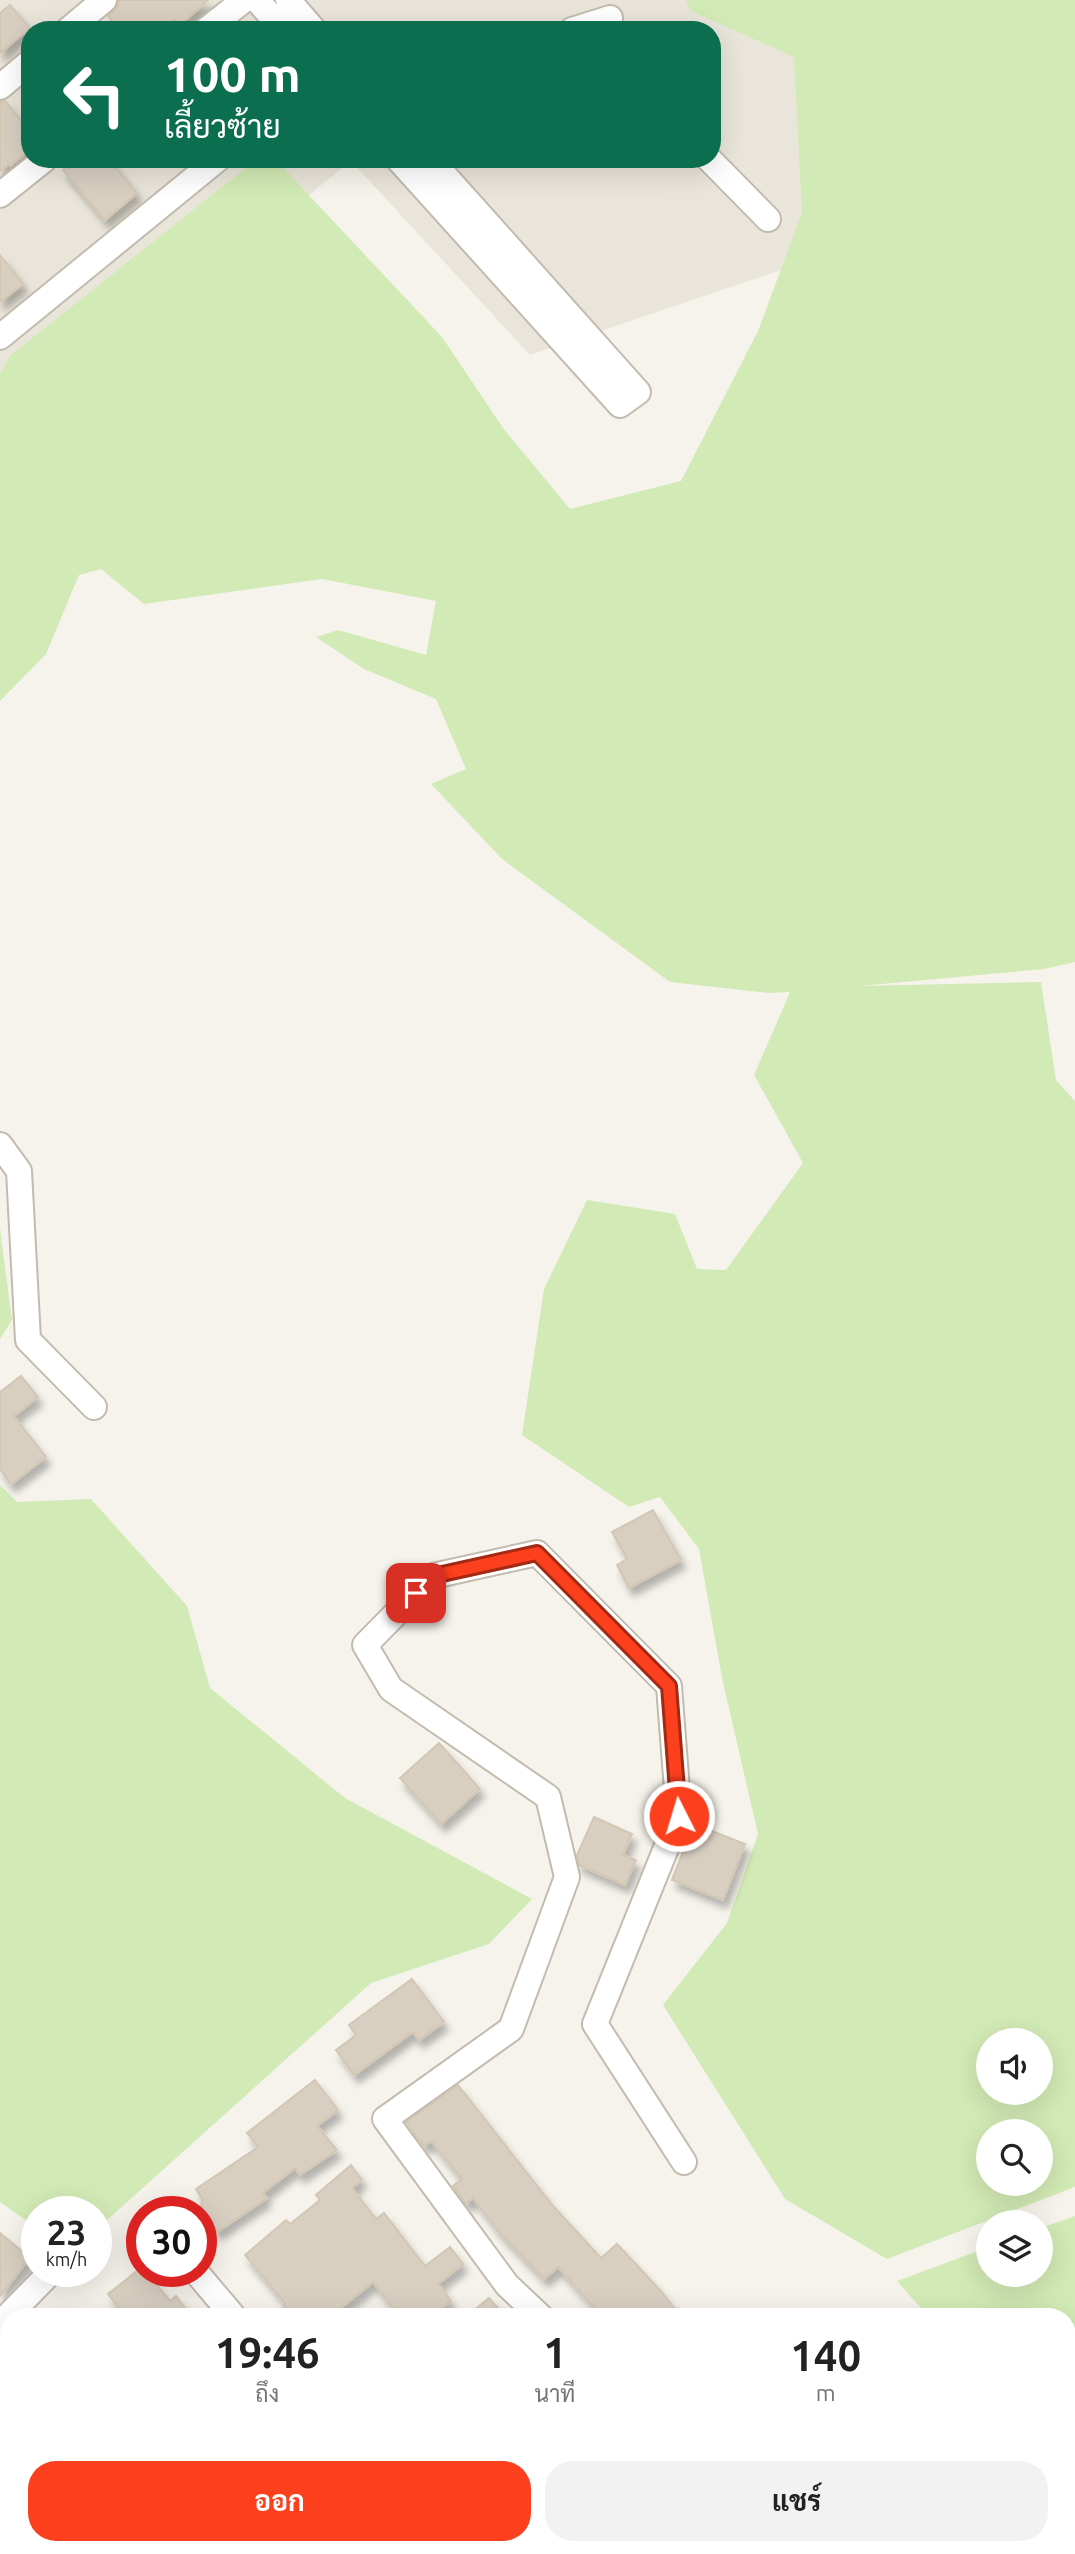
<!DOCTYPE html>
<html lang="th">
<meta charset="utf-8">
<style>
body{margin:0;font-family:Ubuntu,Sarabun,sans-serif;background:#f2f2f2;color:#222;height:100vh;display:flex;flex-direction:column;font-size:26px;white-space:nowrap}
*{box-sizing:border-box;margin:0}
p{font-size:23px;color:#767676}
.icon{flex:none;width:38px;height:38px;fill:none;stroke:currentColor;stroke-width:2;stroke-linecap:round;stroke-linejoin:round}
.map{position:relative;flex:1;overflow:hidden}
.details{position:absolute;left:0px;top:2308px;width:1076px;height:247px;display:flex;flex-direction:column;background:#fff;border-radius:28px 28px 0 0;box-shadow:0 7px 28px #0002}
.details>*{flex:none}
.hud{position:absolute;left:21px;top:21px;width:700px;height:147px;border-radius:28px;box-shadow:0 7px 28px #0002;background:#0b6e4f;color:#fff;overflow:hidden}
.fabs{position:absolute;left:976px;top:2028px;display:grid;gap:14px}
.fabs a{display:grid;place-items:center;width:77px;height:77px;border-radius:50%;background:#fff;box-shadow:0 7px 28px #0002;font-size:35px}
.speed{position:absolute;left:21px;top:2196px;display:flex;gap:14px;font-size:35px;font-weight:700;text-align:center}
.speed>*{display:grid;place-content:center;width:91px;height:91px;border-radius:50%;background:#fff;box-shadow:0 7px 28px #0002;line-height:1}
.speed small{font-size:18px;font-weight:400}
.speed .limit{border:10px solid #d22;background:#fff;color:#111}
.pin{position:absolute;display:grid;place-items:center;width:60px;height:60px;color:#fff;margin:-30px;border-radius:14px;box-shadow:0 4px 10px #0006}
.me{position:absolute;width:77px;margin:-38px;rotate:355deg;stroke-linejoin:round;filter:drop-shadow(0 0 5px #0008)}
.turn{display:flex;align-items:center;gap:24px;height:147px;padding:0 28px;font-size:32px}
.turn .icon{width:91px;height:91px;stroke-width:2.5}
.turn b{display:block;font-size:49px;line-height:60px}
.eta{display:flex;justify-content:space-evenly;align-items:center;height:119px;text-align:center}
.eta b{font-size:42px;font-weight:700;line-height:49px}
.action{display:flex;gap:14px;margin-top:auto;padding:14px 28px}
.action a{flex:1;height:80px;border-radius:28px;background:#fc3f1d;color:#fff;font-size:28px;font-weight:700;line-height:80px;text-align:center}
.action a+a{background:#f2f2f2;color:#222}
.map>svg:first-child{display:block}
.residential{fill:#eae5da;fill-rule:evenodd}
.green{fill:#d2eab5;fill-rule:evenodd}
.building{fill:#d8cfc1;stroke:#d3c7b4;stroke-width:2;filter:url(#shadow)}
.lines{fill:none;stroke-linecap:round;stroke-linejoin:round}
.minor-casing{stroke:#c2bbae;stroke-width:28}
.minor{stroke:#fff;stroke-width:24}
.route-casing{stroke:#a42913;stroke-width:18}
.route{stroke:#fc3f1d;stroke-width:12}
</style>
<div class="map">
<svg width="1075" height="2554" viewBox="0 0 1075 2554">
<defs>
<filter id="shadow"><feDropShadow dx="4.5" dy="8" stdDeviation="3.5" flood-color="#0004"/></filter>
</defs>
<rect width="100%" height="100%" fill="#f6f3ec"/>
<path class="residential" d="M0,0h707l110,39 19,163 -46,65 -260,88 -179,-194 -351,283zM30,30h682v129h-682z"/>
<path class="green" d="M686,0h389v962l-31,7 -184,17 181,-4 15,98 19,21v1086l-188,72 -102,-60 -122,-194 64,-82 31,-89 -36,-156 -23,-129 -39,-52 -31,10 -107,-72 22,-146 43,-89 88,14 22,55 29,1 77,-107 -49,-88 36,-83 -22,1 -98,-11 -168,-123 -71,-75 35,-15 -30,-70 -72,-30 -48,-32 22,-7 88,25 10,-54 -114,-22 -178,25 -43,-35 -22,6 -33,79 -46,47v-328l11,-18 246,-196h18l167,178 61,91 67,81 111,-28 77,-150 44,-118 -8,-156 -103,-46zM1041,2040v53h-52v-53zM989,2132h52v52h-52z
M0,1229l12,91 -12,19z
M0,1485l17,17 74,-3 96,107 23,82 135,110 187,101 -43,45 -118,39 -275,247v-18h-59v16l-37,-26z
M1075,2216v338h-184l6,-8h171v-229h-139l-32,-36 92,-34v28h52v-47z
M282,2546h359l6,8h-375z"/>
<path class="building" d="M119,0h89l-28,25 -5,-5 -11,10h-44l-12,-14 10,-10z
M10,5l20,23 -30,25v-40z
M5,101l25,30v19l-20,16 -1,-2 -9,7v-69z
M75,159h34l28,34 -32,27 -42,-50z
M0,255l23,29 -23,18z
M21,1376l17,21 -24,19 32,41 -35,27 -11,-15v-77z
M653,1510l28,50 -52,28 -12,-23 10,-6 -15,-27z
M439,1743l41,46 -39,35 -41,-46z
M594,1817l38,17 -9,21 13,5 -11,25 -46,-20 -2,-10z
M694,1824l51,20 -22,56 -51,-20z
M412,1979l32,43 -25,18 -6,-8 -59,43 -18,-25 20,-15 -7,-10z
M315,2080l23,30 -21,16 20,24 -37,25 -5,-7 -32,25 4,5 -50,34 -16,-23 1,-10 -6,-10 62,-42 -11,-14z
M458,2085l95,121 48,52 16,-14 43,46 21,27h-78l-45,-50 -14,12 -45,-47 -26,-34 -7,6 -13,-18 9,-7 -31,-38 -7,5 -18,-24z
M351,2165l11,15 -10,8 24,31 8,-6 41,53 25,-19 13,17 -25,20 13,17 -20,16h-31l-27,-35 -43,35h-37l-10,-12 2,-2 -40,-48 41,-35 4,4 30,-24 -4,-5z
M0,2233l30,25 -30,38z
M142,2267v5h4l24,29 6,-5 16,21h-66l-18,-23z
M489,2298l17,19h-40z"/>
<g class="lines">
<defs>
<path id="minor" d="M257,0l26,30
M288,0l26,30
M68,30l36,-30
M206,30l38,-30
M572,30l38,-12
M0,87l30,-25
M398,159l222,246 18,-13 -208,-233
M709,159l59,60
M0,195l45,-36
M0,337l218,-178
M0,1145l19,26 9,169 66,67
M196,2272l38,45
M541,2317l-34,-32 -122,-166 126,-90 56,-152 -19,-80 -157,-108 -26,-44 68,-69 104,-23 132,133 10,130 -84,208 89,138
M0,2324l49,-50
M829,2546l6,8
M130,2554l12,-8
M783,2554l5,-8"/>
</defs>
<use href="#minor" class="minor-casing"/>
<use href="#minor" class="minor"/>
</g>
<g class="lines">
<defs>
<path id="route" d="M416,1593l17,-17 104,-23 132,133 10,130"/>
</defs>
<use href="#route" class="route-casing"/>
<use href="#route" class="route"/>
</g>
</svg>
<div class="fabs">
<a><svg class="icon" aria-label="sound" viewBox="0 0 24 24"><path d="M4 9h4l5-4v14l-5-4H4zM17 9q2 3 0 6"/></svg></a>
<a><svg class="icon" aria-label="search" viewBox="0 0 24 24"><circle cx="10" cy="10" r="6"/><path d="M15 15l6 6"/></svg></a>
<a><svg class="icon" aria-label="layers" viewBox="0 0 24 24"><path d="M12 4l9 5-9 5-9-5zM3 14l9 5 9-5"/></svg></a>
</div>
<div class="speed"><div>23<small>km/h</small></div><div class="limit">30</div></div>
<div class="pin" style="left:416px;top:1593px;background:#d93025"><svg class="icon" aria-label="arrive" viewBox="0 0 24 24"><path d="M6 21V4h12l-3 4 3 4H6"/></svg></div>
<svg class="me" style="left:679px;top:1816px" viewBox="-20 -20 40 40"><circle r="17" fill="#fc3f1d" stroke="#fff" stroke-width="3"/><path d="M0-11L8 9 0 5-8 9z" fill="#fff"/></svg>
<div class="hud">
<div class="turn"><svg class="icon" aria-label="left" viewBox="0 0 24 24"><path d="M17 20v-9H6M10 6l-5 5 5 5"/></svg><div><b>100 m</b>เลี้ยวซ้าย</div></div>
</div>
<section class="details">
<div class="eta">
<div><b>19:46</b><p>ถึง</p></div>
<div><b>1</b><p>นาที</p></div>
<div><b>140</b><p>m</p></div>
</div>
<div class="action"><a>ออก</a><a>แชร์</a></div>
</section>
</div>
